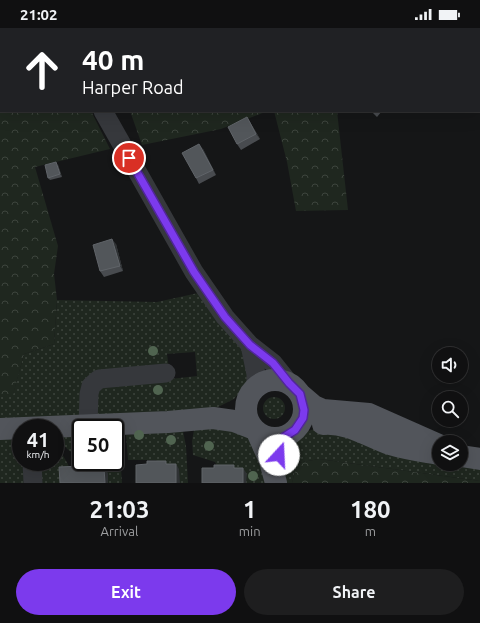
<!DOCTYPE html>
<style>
body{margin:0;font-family:Ubuntu,sans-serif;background:#1e1e1f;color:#f1f3f6;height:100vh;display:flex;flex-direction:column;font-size:15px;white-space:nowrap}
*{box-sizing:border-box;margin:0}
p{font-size:13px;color:#9c9d9f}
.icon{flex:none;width:22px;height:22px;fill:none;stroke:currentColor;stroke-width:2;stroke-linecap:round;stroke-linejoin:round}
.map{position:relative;height:455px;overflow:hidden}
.panel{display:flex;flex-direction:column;background:#101011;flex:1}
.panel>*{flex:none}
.hud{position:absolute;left:0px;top:0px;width:480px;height:84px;box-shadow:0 4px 16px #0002,0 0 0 1px #303031;background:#202124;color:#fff;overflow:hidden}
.tools{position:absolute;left:432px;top:319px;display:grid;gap:8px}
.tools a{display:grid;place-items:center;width:36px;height:36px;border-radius:50%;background:#101011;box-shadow:0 4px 16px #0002,0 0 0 1px #303031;font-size:20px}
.speed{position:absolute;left:12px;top:391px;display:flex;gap:8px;font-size:20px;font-weight:700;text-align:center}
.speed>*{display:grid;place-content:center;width:52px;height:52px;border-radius:50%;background:#101011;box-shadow:0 4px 16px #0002,0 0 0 1px #303031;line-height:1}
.speed small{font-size:10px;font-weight:400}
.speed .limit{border:2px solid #111;border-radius:6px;background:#fff;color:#111}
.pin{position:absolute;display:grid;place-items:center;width:34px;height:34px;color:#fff;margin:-17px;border:2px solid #fff;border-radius:50%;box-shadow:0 1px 4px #0007}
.me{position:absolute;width:44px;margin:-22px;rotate:20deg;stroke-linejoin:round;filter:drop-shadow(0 0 3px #0008)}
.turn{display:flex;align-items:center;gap:14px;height:84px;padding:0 16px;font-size:18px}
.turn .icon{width:52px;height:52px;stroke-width:2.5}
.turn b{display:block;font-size:28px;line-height:34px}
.eta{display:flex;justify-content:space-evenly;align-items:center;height:68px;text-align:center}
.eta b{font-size:24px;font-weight:700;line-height:28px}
.button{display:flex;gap:8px;margin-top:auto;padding:8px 16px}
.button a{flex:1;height:46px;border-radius:24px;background:#7c3aed;color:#fff;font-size:16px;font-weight:700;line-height:46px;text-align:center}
.button a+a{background:#1e1e1f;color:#f1f3f6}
.status{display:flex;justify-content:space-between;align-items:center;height:28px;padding:0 20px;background:#101011;direction:ltr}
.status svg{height:11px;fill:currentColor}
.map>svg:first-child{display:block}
.grass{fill:url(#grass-dots)}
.forest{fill:url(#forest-crowns)}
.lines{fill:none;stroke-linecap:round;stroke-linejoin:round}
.minor{stroke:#36383c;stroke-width:19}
.major{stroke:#52555b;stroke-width:22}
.tree{fill:#506450}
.wall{fill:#484b4f}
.shaded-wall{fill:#2f3234}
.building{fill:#52565a;stroke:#606469}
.route-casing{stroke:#51269a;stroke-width:10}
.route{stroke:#7c3aed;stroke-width:7}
</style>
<div class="status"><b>21:02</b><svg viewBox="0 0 49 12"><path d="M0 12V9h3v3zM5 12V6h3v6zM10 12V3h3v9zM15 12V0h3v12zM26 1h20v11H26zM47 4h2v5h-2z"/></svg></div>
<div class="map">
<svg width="480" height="455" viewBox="0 0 480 455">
<defs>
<pattern id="grass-dots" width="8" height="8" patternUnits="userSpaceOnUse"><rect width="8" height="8" fill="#1f271f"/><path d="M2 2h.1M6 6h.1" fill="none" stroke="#3d443d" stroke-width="1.8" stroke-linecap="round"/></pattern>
<pattern id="forest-crowns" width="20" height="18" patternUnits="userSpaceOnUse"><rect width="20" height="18" fill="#1f271f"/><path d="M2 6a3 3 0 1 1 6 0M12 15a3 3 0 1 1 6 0" fill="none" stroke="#3d443d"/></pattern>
</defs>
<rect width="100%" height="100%" fill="#151617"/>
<path class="grass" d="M198,265l45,58 6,30 -15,18 -20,10 -118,6 3,-28 98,-11 -2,-24 -28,2 2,15 -70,4 -15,45 -84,3v-26l13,-1 11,-40 30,-10 3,-44 100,2z
M263 380a11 11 0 1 1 22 0a11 11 0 1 1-22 0Z
M224,398l23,7 20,50h-21l-29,-17 -2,-4 -22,-7 -1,-14 2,-11z
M317,400l122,36 41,2v15l-161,-22 -22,4 -5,20h-10c2,-32 -2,-43 35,-55z
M81,403v25l-1,1c-8,-4 -20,-11 -20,-22z
M115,403l4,1 3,51h-14v-10l-23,1v-9c10,-3 19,-3 30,-3z
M183,403l3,15 2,37h-8l-24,-23h-28l-2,-25z
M0,407l16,3 5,5v19h4l1,21h-26z
M55,414c5,10 14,21 16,30l-8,11h-24l-1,-21h17z"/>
<path class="forest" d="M0,0l60,1h-59v82h90l19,38 -75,18 23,79 -4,28 3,26 -3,44 -30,10 -11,41h-13z
M175,0h101l3,1h-107z
M130,83h138l-47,18 -79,16z
M274,83h63l11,99 -52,1 -9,-49z
M319,431l161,22v2h-188l5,-20z"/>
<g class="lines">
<path class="minor" d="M70,0v1
M318,0v1
M103,83l91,161 31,45 25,28 23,18 16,20
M250,317l6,29v13
M88,397l1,-31 2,-8 8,-7 67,-6
M32,434l1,21"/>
<path class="major" d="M246 381a29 29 0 1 1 58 0a29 29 0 1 1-58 0Z
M300,366l14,12 9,4 46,4 70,31
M323,396c25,-2 44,12 67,20 16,5 32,7 49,10
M0,401l168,-7 45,-4 21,3 18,7
M258,406l12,27 6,22
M461,428l19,3"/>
</g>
<g class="tree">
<circle cx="153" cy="323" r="5"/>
<circle cx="158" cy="362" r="5"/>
<circle cx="139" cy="407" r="5"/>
<circle cx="171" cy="412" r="5"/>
<circle cx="209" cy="418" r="5"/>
<circle cx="253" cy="448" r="5"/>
</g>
<path class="wall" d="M371,83h11l-5,6z
M247,89l3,5 10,17 -19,11 -4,-6z
M203,121l13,26 -17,9 -3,-6z
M58,137l4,12 -12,3 -2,-2z
M116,216l7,27 -19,6 -4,-6z"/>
<path class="shaded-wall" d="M247,89l3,5 10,17 -4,-5z
M199,116l4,5 13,26 -3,-5z
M56,134l2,3 4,12 -2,-3z
M112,211l4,5 7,27 -3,-5z
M176,436l3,5 1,14h-4z
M104,440l4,5v10h-3z
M243,440l4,6 -1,9h-3z"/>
<path class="building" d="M395,0h19v1h-19z
M247,89l9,17 -19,10 -9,-17z
M199,116l14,26 -17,8 -14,-25z
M56,134l4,12 -12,4 -3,-13z
M112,211l8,27 -20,5 -7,-26z
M147,433h19v3h10v19h-40v-18l11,-1z
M214,437h20v3h9v15h-41v-15h12z
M81,438v3l23,-1 1,15h-45l-1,-16z"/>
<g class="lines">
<defs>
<path id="route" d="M129,130l65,114 31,45 25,28 23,18 16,20 11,11 4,16 -1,8 -8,12 -11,7 -5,18"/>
</defs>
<use href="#route" class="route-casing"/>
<use href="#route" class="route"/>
</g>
</svg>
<div class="tools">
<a><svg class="icon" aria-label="sound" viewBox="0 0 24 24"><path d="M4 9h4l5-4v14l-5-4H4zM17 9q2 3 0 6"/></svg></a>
<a><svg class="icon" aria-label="search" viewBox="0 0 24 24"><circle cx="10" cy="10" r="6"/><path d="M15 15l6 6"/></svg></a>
<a><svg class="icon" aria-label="layers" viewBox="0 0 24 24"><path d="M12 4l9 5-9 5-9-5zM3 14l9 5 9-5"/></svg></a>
</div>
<div class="speed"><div>41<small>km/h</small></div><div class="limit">50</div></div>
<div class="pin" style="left:129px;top:130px;background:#d93025"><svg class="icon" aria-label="arrive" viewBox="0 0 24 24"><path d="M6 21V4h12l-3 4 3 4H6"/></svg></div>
<svg class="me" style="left:279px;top:427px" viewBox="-20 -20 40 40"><circle r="19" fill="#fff"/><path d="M0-13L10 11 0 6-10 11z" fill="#7c3aed"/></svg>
<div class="hud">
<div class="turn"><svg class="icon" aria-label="ahead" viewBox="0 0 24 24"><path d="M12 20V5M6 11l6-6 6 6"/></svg><div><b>40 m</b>Harper Road</div></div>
</div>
</div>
<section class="panel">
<div class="eta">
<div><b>21:03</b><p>Arrival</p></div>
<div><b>1</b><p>min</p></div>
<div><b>180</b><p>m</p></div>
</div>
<div class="button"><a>Exit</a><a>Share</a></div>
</section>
